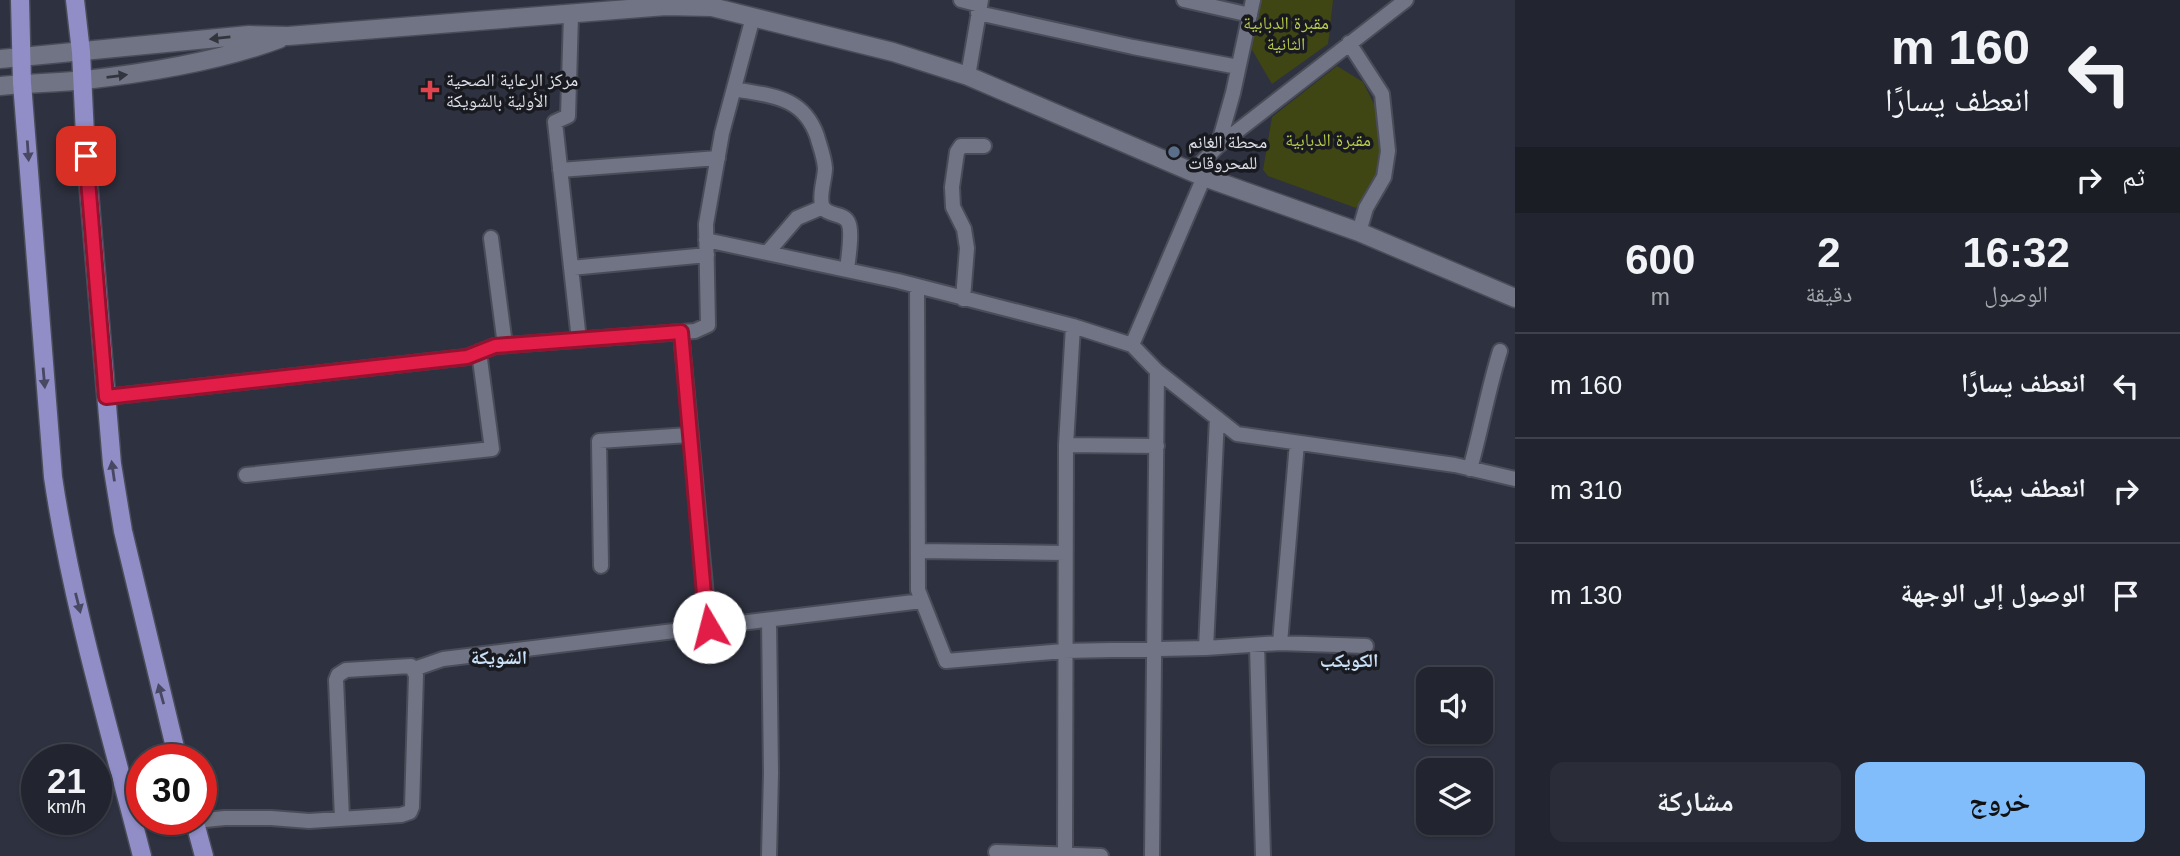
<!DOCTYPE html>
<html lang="ar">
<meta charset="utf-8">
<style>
body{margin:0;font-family:Arial,"Noto Naskh Arabic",sans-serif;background:#2a2d37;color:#f1f3f6;direction:rtl;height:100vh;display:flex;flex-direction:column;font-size:26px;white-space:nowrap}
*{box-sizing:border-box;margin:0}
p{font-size:23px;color:#a2a5aa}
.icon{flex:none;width:38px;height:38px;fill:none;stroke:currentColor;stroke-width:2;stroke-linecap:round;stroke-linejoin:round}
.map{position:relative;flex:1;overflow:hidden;direction:ltr}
.panel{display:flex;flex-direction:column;background:#22252f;width:665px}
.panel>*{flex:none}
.banner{background:#22252f;color:#f1f3f6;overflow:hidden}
.controls{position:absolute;left:1416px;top:667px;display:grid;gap:14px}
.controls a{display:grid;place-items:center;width:77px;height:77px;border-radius:14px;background:#22252f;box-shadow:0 2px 5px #0004,0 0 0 2px #3f424b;font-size:35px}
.speed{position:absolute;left:21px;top:744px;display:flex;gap:14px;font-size:35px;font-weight:700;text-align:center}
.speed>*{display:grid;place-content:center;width:91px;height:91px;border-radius:50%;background:#22252f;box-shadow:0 2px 5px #0004,0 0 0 2px #3f424b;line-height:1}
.speed small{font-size:18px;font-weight:400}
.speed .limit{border:10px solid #d22;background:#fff;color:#111}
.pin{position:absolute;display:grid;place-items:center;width:60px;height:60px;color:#fff;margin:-30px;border-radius:14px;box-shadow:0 4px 10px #0006}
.me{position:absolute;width:77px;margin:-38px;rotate:352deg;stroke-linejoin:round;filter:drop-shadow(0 0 5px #0008)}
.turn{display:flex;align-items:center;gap:24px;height:147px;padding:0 35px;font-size:32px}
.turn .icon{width:91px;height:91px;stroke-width:2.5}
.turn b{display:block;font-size:49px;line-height:60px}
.then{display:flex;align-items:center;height:66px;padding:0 35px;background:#0003;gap:14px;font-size:26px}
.eta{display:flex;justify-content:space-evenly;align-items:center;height:119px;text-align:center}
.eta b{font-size:42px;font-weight:700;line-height:49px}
.button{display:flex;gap:14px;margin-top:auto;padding:14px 35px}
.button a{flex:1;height:80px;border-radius:14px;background:#81bdfa;color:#111;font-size:28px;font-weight:700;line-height:80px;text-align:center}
.button a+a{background:#2a2d37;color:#f1f3f6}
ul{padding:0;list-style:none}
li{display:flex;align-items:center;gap:21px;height:105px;padding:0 35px;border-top:2px solid #3f424b}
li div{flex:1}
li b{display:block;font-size:26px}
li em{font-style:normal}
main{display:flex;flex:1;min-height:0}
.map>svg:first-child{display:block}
.green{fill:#3f4613}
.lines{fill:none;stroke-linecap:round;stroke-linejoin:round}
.minor-casing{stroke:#4a4d59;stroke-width:18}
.tertiary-casing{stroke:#4a4d59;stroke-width:21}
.primary-casing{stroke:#4a4d59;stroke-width:21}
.minor{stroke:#717484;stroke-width:14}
.tertiary{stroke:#717484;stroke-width:18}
.primary{stroke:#908dc7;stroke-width:18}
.oneway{fill:#33353e}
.oneway2{fill:#484863}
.route-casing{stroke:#92132f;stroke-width:18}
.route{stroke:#e11d48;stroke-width:12}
.health-dot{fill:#e0444e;stroke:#181a20;stroke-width:2.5}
.service-dot{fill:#5c6f8a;stroke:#181a20;stroke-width:2.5}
.labels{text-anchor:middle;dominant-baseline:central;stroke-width:7;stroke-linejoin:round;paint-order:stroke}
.park-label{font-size:18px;fill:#bbcb4a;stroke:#181a20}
.poi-label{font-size:18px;fill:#dfe1ea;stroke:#181a20;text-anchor:start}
.neighbourhood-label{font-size:19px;font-weight:bold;fill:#cce2f9;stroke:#181a20}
</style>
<main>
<section class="panel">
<div class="banner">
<div class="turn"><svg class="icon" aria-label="left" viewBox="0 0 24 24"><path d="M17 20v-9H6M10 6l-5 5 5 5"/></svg><div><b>160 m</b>انعطف يسارًا</div></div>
<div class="then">ثم<svg class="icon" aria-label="right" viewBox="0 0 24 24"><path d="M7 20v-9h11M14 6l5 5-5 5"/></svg></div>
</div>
<div class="eta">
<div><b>16:32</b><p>الوصول</p></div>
<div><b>2</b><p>دقيقة</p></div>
<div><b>600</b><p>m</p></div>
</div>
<ul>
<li><svg class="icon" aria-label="left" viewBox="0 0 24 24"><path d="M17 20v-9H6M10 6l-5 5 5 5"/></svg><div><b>انعطف يسارًا</b></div><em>160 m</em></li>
<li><svg class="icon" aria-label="right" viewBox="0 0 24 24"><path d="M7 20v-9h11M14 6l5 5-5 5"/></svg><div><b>انعطف يمينًا</b></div><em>310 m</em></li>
<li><svg class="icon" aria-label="arrive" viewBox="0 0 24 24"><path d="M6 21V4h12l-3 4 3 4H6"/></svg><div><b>الوصول إلى الوجهة</b></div><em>130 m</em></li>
</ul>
<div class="button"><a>خروج</a><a>مشاركة</a></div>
</section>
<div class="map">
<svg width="1515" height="856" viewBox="0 0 1515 856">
<rect width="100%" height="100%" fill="#2e313f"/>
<path class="green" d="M1258,0h75l-5,44 -56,40 -24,-41z
M1337,66l26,16 14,28 5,36 -8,37 -18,25 -88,-32 -5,-6 9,-53z"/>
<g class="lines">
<defs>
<path id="minor" d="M961,0l19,5
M1184,0l66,15
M978,13l155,34 105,20
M571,15l-3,101 -13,6 24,218
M1349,43l33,51 6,57 -4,26 -18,31 -7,24
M968,76l13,-76
M734,89c37,7 69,7 83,47 3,11 7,20 8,32 0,11 -6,26 -3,37 4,12 21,7 26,17 5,9 0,37 -1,48
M1218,146l15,-53 20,-93
M560,170l158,-12
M1192,172l26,-26 188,-146
M491,238l14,107
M706,240l192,41 175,45 59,19 25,26 80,63 218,31 60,14
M767,253l30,-35 26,-11
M571,268l136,-13
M917,286l1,304 28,71 118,-10 142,-3 74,-5 86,3
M963,299l4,-51 -3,-19 -11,-22 -1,-20 5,-35 4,-6h23
M681,332l28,295
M1132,345l72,-168
M106,397l361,-40 28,-11 200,-15 13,-6 -2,-101 16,-91 31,-116
M1066,445l91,1
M1470,469c11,-39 18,-79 30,-118
M246,475l246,-26 -13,-97
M918,551l147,2
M601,566l-2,-125 90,-6
M1280,643l17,-200
M1257,646l6,210
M1206,648l11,-230
M414,669l29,-10 479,-58
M195,821l30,-3h46l38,3 92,-6 9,-3 2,-5 4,-132 -5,-9 -65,4 -8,5 -2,5 6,138
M996,852l105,4
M1065,854l1,-409 7,-119
M769,856l2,-83 -2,-152
M1152,856l5,-485"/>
<path id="tertiary" d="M0,59l249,-24 39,1 378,-30 46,1 181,45 75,24 236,101 155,55 156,66
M0,86c28,-3 57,-3 85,-6 62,-7 135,-19 194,-41"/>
<path id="primary" d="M20,0l2,83 31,394c19,128 57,254 89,379
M75,0l6,52 5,104 26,308 11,67 55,229
M194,819l10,37"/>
</defs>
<use href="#minor" class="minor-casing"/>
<use href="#tertiary" class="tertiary-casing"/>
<use href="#primary" class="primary-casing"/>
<use href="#minor" class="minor"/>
<use href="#tertiary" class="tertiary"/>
<use href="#primary" class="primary"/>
</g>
<defs><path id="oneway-solid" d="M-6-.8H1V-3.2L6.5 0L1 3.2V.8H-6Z" transform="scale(1.75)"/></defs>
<g class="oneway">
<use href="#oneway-solid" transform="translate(220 38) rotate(174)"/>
<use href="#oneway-solid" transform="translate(117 76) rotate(-7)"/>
</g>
<g class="oneway2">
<use href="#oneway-solid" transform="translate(28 151) rotate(86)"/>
<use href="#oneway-solid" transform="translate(44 378) rotate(85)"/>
<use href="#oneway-solid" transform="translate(113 471) rotate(-98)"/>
<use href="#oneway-solid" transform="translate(78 603) rotate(76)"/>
<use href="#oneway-solid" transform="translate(161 694) rotate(-105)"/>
</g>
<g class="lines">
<defs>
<path id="route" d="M86,156l20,241 361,-40 28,-11 186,-14 23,262 5,33"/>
</defs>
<use href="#route" class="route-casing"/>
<use href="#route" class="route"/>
</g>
<path class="health-dot" d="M426.5 79.5h7v7h7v7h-7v7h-7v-7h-7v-7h7z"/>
<circle class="service-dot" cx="1174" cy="152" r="7"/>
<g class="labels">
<g class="park-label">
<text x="1286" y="23">مقبرة الدبابية<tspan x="1286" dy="21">الثانية</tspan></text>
<text x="1328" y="140">مقبرة الدبابية</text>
</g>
<g class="poi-label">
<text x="446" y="80">مركز الرعاية الصحية<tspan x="446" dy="21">الأولية بالشويكة</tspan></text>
<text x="1188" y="142">محطة الغانم<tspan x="1188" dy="21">للمحروقات</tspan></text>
</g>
<g class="neighbourhood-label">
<text x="499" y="657">الشويكة</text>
<text x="1349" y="660">الكويكب</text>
</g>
</g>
</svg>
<div class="controls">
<a><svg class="icon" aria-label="sound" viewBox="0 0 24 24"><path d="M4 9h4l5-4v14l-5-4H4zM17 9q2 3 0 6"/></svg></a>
<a><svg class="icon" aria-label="layers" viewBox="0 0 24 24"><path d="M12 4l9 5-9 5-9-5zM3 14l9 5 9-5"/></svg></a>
</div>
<div class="speed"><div>21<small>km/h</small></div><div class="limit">30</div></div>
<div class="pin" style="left:86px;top:156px;background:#d93025"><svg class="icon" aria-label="arrive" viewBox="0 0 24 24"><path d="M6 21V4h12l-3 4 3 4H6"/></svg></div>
<svg class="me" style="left:709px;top:627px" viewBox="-20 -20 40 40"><circle r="19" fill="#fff"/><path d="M0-13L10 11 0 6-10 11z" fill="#e11d48"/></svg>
</div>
</main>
